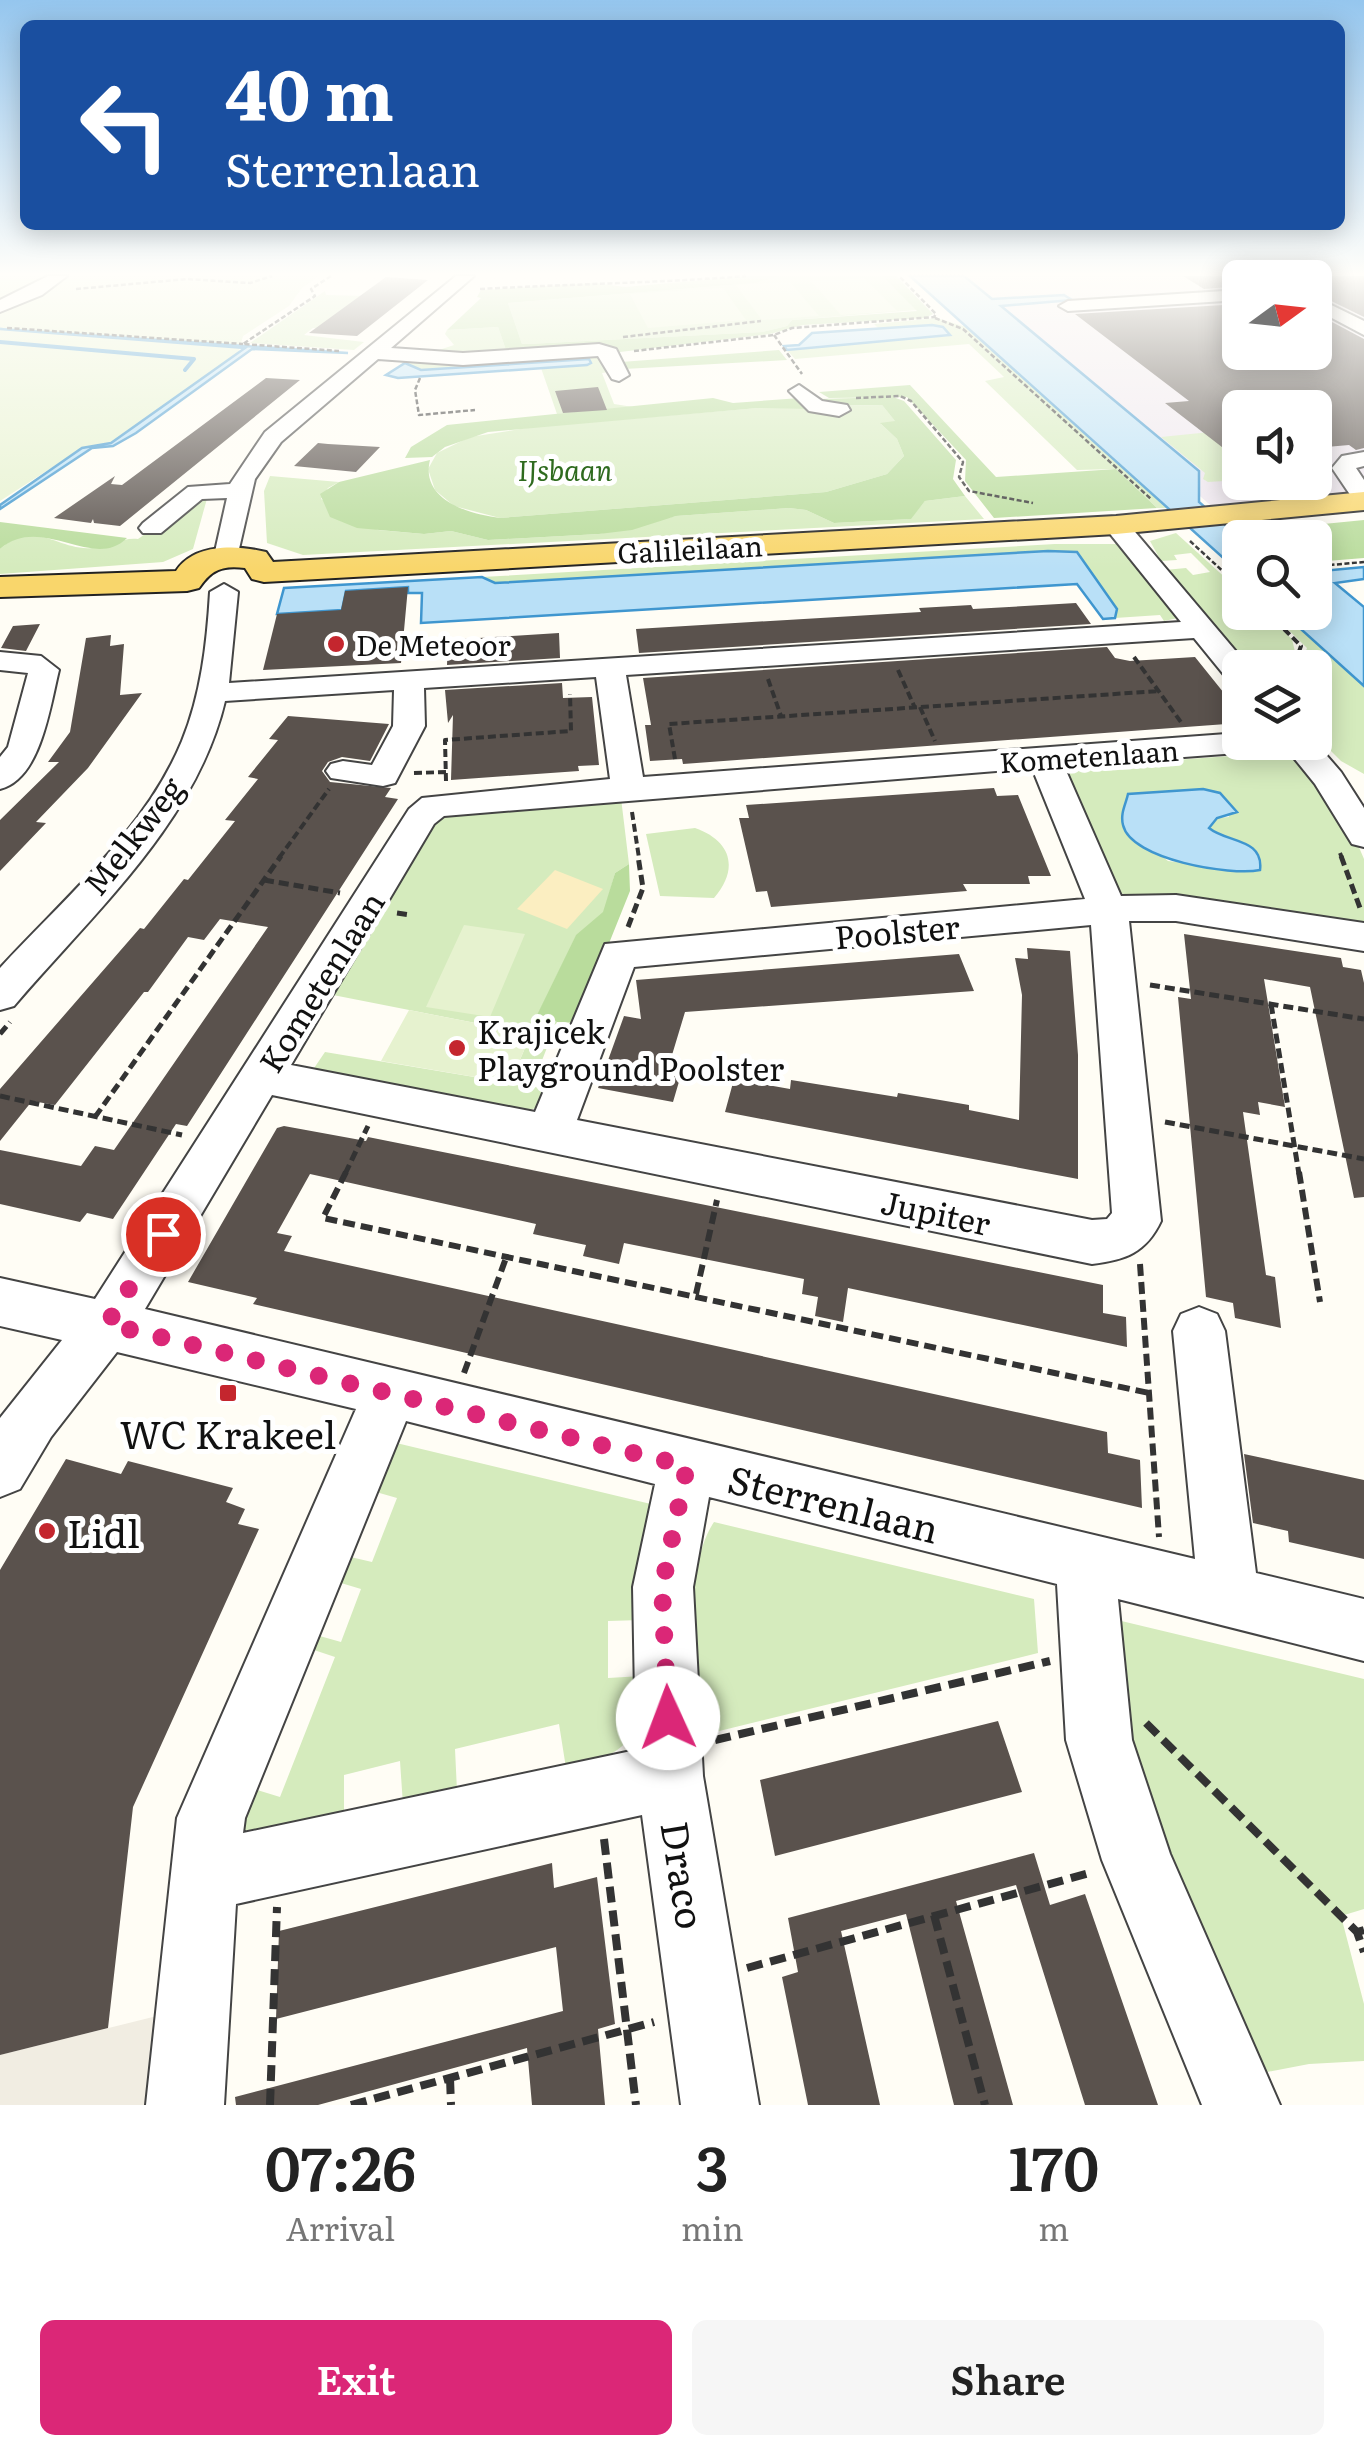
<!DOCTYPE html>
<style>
body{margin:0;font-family:Literata,serif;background:#f6f6f6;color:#222;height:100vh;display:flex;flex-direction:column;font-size:38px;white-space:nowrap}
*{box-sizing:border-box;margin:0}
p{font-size:32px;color:#767676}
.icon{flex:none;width:55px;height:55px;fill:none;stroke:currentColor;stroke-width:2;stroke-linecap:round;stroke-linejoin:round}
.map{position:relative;height:2105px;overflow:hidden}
.details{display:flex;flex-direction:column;background:#fff;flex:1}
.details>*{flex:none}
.guide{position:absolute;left:20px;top:20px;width:1325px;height:210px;border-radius:15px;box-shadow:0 5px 25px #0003;background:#1a4fa0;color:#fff;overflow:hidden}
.needle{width:65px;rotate:75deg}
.controls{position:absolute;left:1222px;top:260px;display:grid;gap:20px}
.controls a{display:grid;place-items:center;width:110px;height:110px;border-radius:15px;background:#fff;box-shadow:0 5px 25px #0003;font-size:50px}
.pin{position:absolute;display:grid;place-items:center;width:85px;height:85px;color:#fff;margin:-42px;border:5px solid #fff;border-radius:50%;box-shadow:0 2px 10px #0007}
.me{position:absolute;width:110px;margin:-55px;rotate:358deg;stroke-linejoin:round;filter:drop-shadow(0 0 8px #0008)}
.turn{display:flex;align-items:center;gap:35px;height:210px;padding:0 40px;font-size:45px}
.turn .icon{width:130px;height:130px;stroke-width:2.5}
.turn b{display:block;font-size:70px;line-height:85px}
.eta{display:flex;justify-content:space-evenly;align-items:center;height:170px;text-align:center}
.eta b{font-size:60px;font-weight:600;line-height:70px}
.action{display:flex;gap:20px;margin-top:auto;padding:20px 40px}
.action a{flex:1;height:115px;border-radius:15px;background:#db2777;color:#fff;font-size:40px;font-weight:600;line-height:115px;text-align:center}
.action a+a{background:#f6f6f6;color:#222}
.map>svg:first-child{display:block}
.industrial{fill:#eee6ef;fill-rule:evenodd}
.green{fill:#d5ebbd;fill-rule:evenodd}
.forest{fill:#b9dc9c}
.sand{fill:#fbeec1}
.pitch{fill:#e6f2cf}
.plaza{fill:#f1ede2}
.water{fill:#b9e0f7;stroke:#3f96cf;stroke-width:2.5}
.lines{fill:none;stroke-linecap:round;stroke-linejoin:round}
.stream{stroke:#3f96cf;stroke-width:4}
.building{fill:#5a524d}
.minor-casing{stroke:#444;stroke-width:4}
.major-casing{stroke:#222;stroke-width:4}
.path-far4{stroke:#333;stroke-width:2.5;stroke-dasharray:5 2.5;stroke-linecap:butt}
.path-far3{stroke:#333;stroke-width:4;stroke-dasharray:8 4;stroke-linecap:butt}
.path-far2{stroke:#333;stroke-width:5;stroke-dasharray:10 5;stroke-linecap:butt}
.path-far1{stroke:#333;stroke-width:6;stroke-dasharray:12 6;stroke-linecap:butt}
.path{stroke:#333;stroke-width:8;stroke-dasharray:16 8;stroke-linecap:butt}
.minor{fill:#fff;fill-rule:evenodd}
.major{fill:#f9d66b;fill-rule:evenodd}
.route{stroke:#db2777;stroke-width:18;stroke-dasharray:0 32.4}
.poi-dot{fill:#c4262e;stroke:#fff;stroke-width:4}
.labels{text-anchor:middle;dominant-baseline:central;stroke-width:10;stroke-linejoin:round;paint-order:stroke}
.far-park-label{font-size:28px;font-style:italic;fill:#2f6b1f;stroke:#fff}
.far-street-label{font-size:28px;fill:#111;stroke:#fff}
.far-poi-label{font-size:28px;fill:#111;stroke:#fff;text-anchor:start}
.street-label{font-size:32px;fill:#111;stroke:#fff}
.poi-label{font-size:32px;fill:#111;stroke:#fff;text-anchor:start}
.near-poi-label{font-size:38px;fill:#111;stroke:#fff}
.near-street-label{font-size:38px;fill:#111;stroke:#fff}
</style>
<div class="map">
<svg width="1364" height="2105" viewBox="0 0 1364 2105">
<rect width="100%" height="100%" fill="#fffdf5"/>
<path class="industrial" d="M946,276h418v219l-148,15zM1240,278h75v74h-75zM1240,408h75v74h-75z"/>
<path class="green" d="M778,276h104l35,34 -125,10 -5,6 -25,6 -235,12h-5l-14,-41 248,-20z
M325,291l1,4 41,1 -43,33 -11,-1 -9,7 60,7 -10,8 -104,-7z
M937,318l29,9 201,181h-10l-41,-39 -39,1 -92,-89 19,-4 -35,-33 -174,15 -8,-9 162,-14 -17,-11 -54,3 -4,-4z
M498,327l9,26 -55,4 -19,-5 21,-7 -9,-11 2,-4z
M580,353l22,3 7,16 -7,1 12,31 19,3 -76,7 -16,-46 49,-3 -1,-6 -168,11 -16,-7z
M882,405l14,17 -15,2 16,15 7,17 -17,18 -61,18 -326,26 -46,-12 -19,-16 -7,-21 9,-16 33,-16 63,-10 225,-19z
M1240,429v51l-32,2 -5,-3 2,-6 -44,-36z
M270,476l69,6 -11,6 -7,11 57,31 46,4 27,-3 37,9 111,-6 77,-18 113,-8 17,2 28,13 76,-4 15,-18 40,-5 19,23 -681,36 -36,-12 -3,-52z
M208,495l-15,54 -30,13 -163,12v-25c36,-31 57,2 92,-1 17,-2 32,-11 46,-9l62,-43z
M1176,533l64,58v21l23,1 29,26 3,13 -9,15h-39l-82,-97 21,-2 7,7 17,-3 -19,-19 -17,2 3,5 -16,1 -11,-20z
M1055,544h64l59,74 -14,3 -4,-6 -45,3 2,-9 -41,-57 -581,31 -13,-6z
M1271,613h12l81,73v88l-23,-13 -26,-26v-67l-15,-1 7,-19z
M1284,752l14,5 54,74 12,28v71l-246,-37 -55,-118 2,-7zM1203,789l17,4 9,24 -12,1 -8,9c16,14 36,10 51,29l-6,16 -86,-11 -46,-37 7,-30z
M621,798l8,66 -14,9 -11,39 -28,24 -38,78 19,8 -25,64 22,7c-17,17 -26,20 -50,21l-4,-10 -174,-30 -18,3 17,-25 185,31 21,-49 -198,-39 110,-183z
M695,828c37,13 44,41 19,70l-54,-2 -14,-62z
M388,1441l267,64 -13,115 -34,1v57l34,-2c-5,67 -11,77 -76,92l-7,-44 -104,25 2,42 -54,14 -3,-44 -56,14v45l-100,22 -11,-28 14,-27 33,10 55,-140 -30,-10 4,-14 32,9 20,-53 -30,-9 11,-25 30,7 25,-64 -28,-8z
M714,1522l320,77 4,54 -339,83c-7,-55 -17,-167 15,-214z
M1113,1619l251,60v230l-23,7 23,88v57l-55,3 -42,8 -36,-44 -83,-180z"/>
<path class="forest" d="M750,276h29l-23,7 -248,20 14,41h5l235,-12 25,-6 5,-6 125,-9 -35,-35h14l37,38 -8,4 -122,7 -33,9 -150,18 -8,-3 -105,4 -9,-26 -51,3 34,-32 -4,-1 4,-7 115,-7 29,4z
M779,350l8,10 -163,9 -3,-7z
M910,385l86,92 120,-8 41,39 -163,10 -29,-37 1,-21 -59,-63 -78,1 -10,-6z
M893,397l11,4 52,59 -3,19 12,17 -40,5 -14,18 -77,4 -28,-13 -17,-2 -113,8 -44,14 -33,4 -111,6 -37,-9 -27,3 -67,-6 -27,-11 -10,-23 19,-12 91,-22c-10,40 39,54 70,58l326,-26 61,-18 17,-18 -7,-17 -17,-16 15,-2 -13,-16 -60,1 -3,-7z
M713,398l20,5 67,-5 12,11 -54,-1 -270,24 -43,15 -13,10 -27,1 6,-11 36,-22z
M1364,520v38l-37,3 -12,-4v-19l-31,-1 -11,-8z
M0,522l127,16c-34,34 -85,-25 -127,11z
M629,864l1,27 -53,132 -20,-1 -20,-7 39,-80 27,-23 12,-39z"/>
<path class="sand" d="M555,870l48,19 -36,40 -50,-20z"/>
<path class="pitch" d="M0,276h319l-17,12 -13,18 -46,30 -5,18 -127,89 -29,5 -82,53z
M864,278l33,33 -56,4 -30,-34z
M790,282l29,34 -57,4 -26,-35z
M723,288l23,32 -98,8 -18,-34z
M464,925l61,9 -35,83 -64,-10z
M409,1010l122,24 -21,49 -129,-22z"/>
<path class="plaza" d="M169,2013l-7,92h-162v-50z"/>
<path class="water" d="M910,276h54l28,23 72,-4 8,5 -71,6 198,165v31l41,36v35z
M932,325l11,2 7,8 -163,15 -3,-4 15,-1 13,-12z
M0,329l348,24 -96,-4 -116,84 -23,13 -21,2 -92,61v-4l82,-57 29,-5 134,-95z
M589,359l2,4 -4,2 -189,13 -12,-3 19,-12 16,7z
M1048,551l29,1 40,57 -2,9 -12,1 -26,-35 -656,39 1,-30h-14v-6l-62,4 -4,19 -65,4 7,-26 198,-11 13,6z
M1315,565l7,6 42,-4v12l-29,4 29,24v79l-81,-73 32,-1z
M1203,789l17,4 17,19 -20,6 -8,10c18,15 55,10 51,42 -29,6 -129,-10 -137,-45 -3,-12 3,-21 5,-31z"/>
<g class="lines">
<path class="stream" d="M0,342l194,17 -9,11"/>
</g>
<path class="building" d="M1183,276h57v10l-36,3z
M1315,276h49v41l-49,-24z
M386,277l42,3 -71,56 -48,-3z
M1240,304v48h75v-39l49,26v109l-8,2 -7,-5 -34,3v-40h-75v53l-75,-58 24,-2 -114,-87z
M266,378l34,2 -180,146 -26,-3 -1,-4 -2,4 -37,-5 61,-42 -4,8 11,1z
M598,387l9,23 -44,3 -8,-22z
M318,443l10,1 52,3 -24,25 -62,-6z
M408,587l-7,76 -138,7 14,-56 64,-4 4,-19z
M1076,603l15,21 -452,29 -3,-24 285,-17 -2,-4 52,-3 2,4z
M40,624l-14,27 -25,-3 12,-22z
M559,633l1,25 -113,7 1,-25z
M111,635l-1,11 14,-2 -4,51 22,-2 -54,75 -52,54 10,1 -46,48v-51l59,-58h-11l22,-30 16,-94z
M1107,647l8,11 15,3 65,-4 45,56v10l-557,41 -1,-5 -32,2 -5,-36h6l-8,-47z
M562,683l1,15 29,-1 7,68 -21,1 1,5 -128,9 2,-65 -5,8 -3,-33z
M288,716l101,8 -19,37 -28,-4 -14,5 -6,9 8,11 61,6 -6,9 13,2 -211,327 -11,-2 -63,95 -26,-6 -7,9 -80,-18v-54l81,16 14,-20 19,4 154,-223 -48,-8 -16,21 -16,-3 -40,55h-4l-89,113 -23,-4 -32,40v-52l140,-161 4,1 40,-50 4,1 47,-59 -10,-1 33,-41 -10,-2 30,-37 -9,-1z
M994,788l3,8 21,-1 33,81h-23l2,8h-67l4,7 -196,16 -4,-16 -11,1 -17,-74h10l-3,-13z
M1184,934l157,24 2,9 18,3 3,13v214l-10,1 -44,-211 -46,-8 21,128 -27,-5 2,13 -17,-3 23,163 9,2 6,51 -46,-10 -2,-15 -27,-6 -28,-300 13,2z
M1027,948l43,3 8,104v124l-353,-67 9,-33 56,10 1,-9 106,17 1,-4 42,7 29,5v5l50,10 3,-125 -7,-37 13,1z
M959,954l15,37 -289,21 -16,53 14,3 -10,34 -75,-14 26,-72 17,3 -5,-39z
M284,1126l82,15 2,-4 735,148v28l23,4 1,30 -279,-59 -5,34 -28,-6 3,-19 -16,-3 2,-15 -180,-36 -5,21 -36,-8 3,-11 -53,-11 3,-10 -226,-50 -33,59 15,3 -8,15 823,181 1,21 32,7 2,48 -889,-204 4,-6 -69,-16 89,-154z
M1244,1454l120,26v79l-75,-17 -1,-11 -35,-8z
M66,1459l55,15 7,-13 105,27 -7,14 19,7 -7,15 21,5 -126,278 -25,221 -108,27v-485z
M998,1721l24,71 -247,64 -15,-76z
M1034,1853l16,52 35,-11 73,211h-73l-69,-220 -60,16 57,204h-59l-48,-191 -65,17 39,174h-72l-26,-128 16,-5 -10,-54z
M552,1863l2,25 43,-11 18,147 -17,5 7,76h-73l-5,-57 -209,57h-82l-1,-8 328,-86 -7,-64 -280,72 3,-88z"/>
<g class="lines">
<defs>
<path id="minor" d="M48,276h19l-25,19 -42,17v-12z
M456,276h18l-83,72 72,5 136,-9 17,5 13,26 -10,6 -7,-2 -14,-23 -135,9 -85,-6 -97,83 -26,37 -19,83 -9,2 -13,-8 13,-58 -25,1 -41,34h-18l-4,-5 4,-5 45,-36 42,-3 35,-52z
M1260,276h18l1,2h-18z
M1240,290v10l-172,11 -9,-5 9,-5z
M1315,297l49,24v14l-49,-26z
M799,385l23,16 25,4 3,5 -11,6 -30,-5 -20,-20z
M1364,452v14l-8,2 8,12v24l-9,-2 -23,-34 10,-12z
M1116,517l9,3 125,148h-10v16l-11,-3 -35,-43 -568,37 17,102 597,-44v9h27l-5,7 -11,3 -187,14 57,130 55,-1 188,28v28l-188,-30h-47l32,300c-15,32 -36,39 -69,43l-820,-169 -127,214 1050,250 -22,-228 8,-17 18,-7 18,7 8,17 31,242 108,26v62l-246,-62 14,141 38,114 110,251h-78l-100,-245 -36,-120 -9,-156 -348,-87 -16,90 10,189 56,329h-78l-39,-290 -406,89 -12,201h-78l31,-287 179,-409 -239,-57 -66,85 -31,52 -20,8v-79l62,-78 -62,-14v-48l95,21 314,-490 13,-11 188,-19 -14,-102 -172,11 1,38 -30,57 -12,3 -52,-8 -5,-7 5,-7 12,-3 29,4 21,-39 1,-36 -169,11c-29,122 -132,212 -211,305l-14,4v-42c63,-69 145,-137 182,-227 19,-46 25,-98 28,-149l14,-8 14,8 -9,91 952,-61 -78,-97zM1032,768l53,131 -480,45 -70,168 -244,-47 143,-241 10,-8zM1091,925l21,288 -5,6 -15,1 -515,-100 57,-153zM406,1421l249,63 -22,103 3,163 -393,83 2,-15z
M0,652l41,4 18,14c-9,36 -18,109 -59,119v-32l8,-10 20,-74 -28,-3z
M1281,742h34l26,30 23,36v39l-12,-3 -37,-60z"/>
<path id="major" d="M1364,492v18l-248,24 -852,48 -12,-3 -7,-11c-23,-3 -34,2 -46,20l-12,3 -187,6v-20l176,-6c18,-28 61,-26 90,-19l7,10 843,-46z"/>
</defs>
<use href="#minor" class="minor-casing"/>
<use href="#major" class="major-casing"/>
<path class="path-far4" d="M331,276l-20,13 4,7 -72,48 96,7
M76,289l111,-10 63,4 22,-7
M480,289c89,-5 177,-6 266,-13
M935,318l28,11 188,170
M7,328l236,16
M774,335l28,39
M623,337l138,-16
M634,351l140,-16 18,-7 142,-11 2,-3 -37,-38
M420,378l-5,12 4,25 56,-5
M856,398l44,-2 11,5 52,61 -4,15 10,14 64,12
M1190,541l50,46
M1315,561l15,4 34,-3"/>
<path class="path-far3" d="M1267,612l34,34 -8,22
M1134,657l49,68
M898,670l17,38
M768,679l13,37
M920,707l15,34
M675,759l-6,-35 490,-33
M414,773l32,-1
M446,781l-1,-41 126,-9 -1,-37
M632,812l7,46
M1340,853l2,5
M279,858l50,-69"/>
<path class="path-far2" d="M1341,856l19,52
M264,880l76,13
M397,913l14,2
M628,927l15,-39 -5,-32
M1150,985l214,34
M1271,1004l28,170
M0,1034l10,-12
M0,1096l182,39
M95,1117l186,-261
M1165,1122l199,37
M345,1174l23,-48"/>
<path class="path-far1" d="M346,1172l-23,46 826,175
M1299,1172l21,130
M1140,1264l19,273
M696,1294l21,-94
M464,1373l42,-115"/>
<path class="path" d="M1146,1723l211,209
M715,1740l335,-79
M604,1839l32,266
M934,1915l51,190
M1364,1930l-7,2 7,20
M747,1968l346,-96
M450,2078l1,27
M270,2105l7,-198
M351,2105l303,-83"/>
<use href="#minor" class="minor"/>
<use href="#major" class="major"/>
</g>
<linearGradient id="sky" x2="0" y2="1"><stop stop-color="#95c6ee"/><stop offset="0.48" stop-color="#fffefa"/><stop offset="1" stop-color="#fffefa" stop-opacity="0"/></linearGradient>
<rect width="1364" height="570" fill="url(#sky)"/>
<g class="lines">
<path class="route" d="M163,1234l-56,90 580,142 -25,121 6,131"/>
</g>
<g class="poi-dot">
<circle cx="336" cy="644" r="10"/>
<circle cx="457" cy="1048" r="10"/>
<rect x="218" y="1383" width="20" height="20" rx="5"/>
<circle cx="47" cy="1531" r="10"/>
</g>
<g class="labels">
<g class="far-park-label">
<text x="565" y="469">IJsbaan</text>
</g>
<g class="far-street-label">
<text transform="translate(690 548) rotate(-3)">Galileilaan</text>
<text transform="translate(1089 755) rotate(-4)">Kometenlaan</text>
</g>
<g class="far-poi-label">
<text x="356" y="644">De Meteoor</text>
</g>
<g class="street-label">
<text transform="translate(132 835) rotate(-52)">Melkweg</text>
<text transform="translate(897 930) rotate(-5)">Poolster</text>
<text transform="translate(320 981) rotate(-58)">Kometenlaan</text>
<text transform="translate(936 1211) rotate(12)">Jupiter</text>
</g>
<g class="poi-label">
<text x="477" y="1030">Krajicek<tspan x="477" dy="37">Playground Poolster</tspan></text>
</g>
<g class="near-poi-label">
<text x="228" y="1432">WC Krakeel</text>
<text x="67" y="1531" text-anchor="start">Lidl</text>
</g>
<g class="near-street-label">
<text transform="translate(834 1502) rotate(14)">Sterrenlaan</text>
<text transform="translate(685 1875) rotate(81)">Draco</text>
</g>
</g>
</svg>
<div class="controls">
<a><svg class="needle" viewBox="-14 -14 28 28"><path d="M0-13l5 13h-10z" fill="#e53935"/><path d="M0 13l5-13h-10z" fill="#767676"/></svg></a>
<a><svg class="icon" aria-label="sound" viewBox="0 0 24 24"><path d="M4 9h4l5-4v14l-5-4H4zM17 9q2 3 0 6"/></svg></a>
<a><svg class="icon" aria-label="search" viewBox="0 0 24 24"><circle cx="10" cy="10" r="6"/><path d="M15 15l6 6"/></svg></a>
<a><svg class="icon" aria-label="layers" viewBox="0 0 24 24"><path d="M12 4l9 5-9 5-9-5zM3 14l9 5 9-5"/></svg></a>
</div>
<div class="pin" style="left:163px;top:1234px;background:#d93025"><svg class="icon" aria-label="arrive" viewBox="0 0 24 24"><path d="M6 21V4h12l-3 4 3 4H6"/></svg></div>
<svg class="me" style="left:668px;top:1718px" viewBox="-20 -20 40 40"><circle r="19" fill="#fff"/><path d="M0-13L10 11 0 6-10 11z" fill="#db2777"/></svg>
<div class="guide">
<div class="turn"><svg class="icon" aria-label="left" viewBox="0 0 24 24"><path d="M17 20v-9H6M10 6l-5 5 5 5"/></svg><div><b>40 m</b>Sterrenlaan</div></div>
</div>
</div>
<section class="details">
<div class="eta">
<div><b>07:26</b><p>Arrival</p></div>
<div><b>3</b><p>min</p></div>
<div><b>170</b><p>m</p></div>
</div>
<div class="action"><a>Exit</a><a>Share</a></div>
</section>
